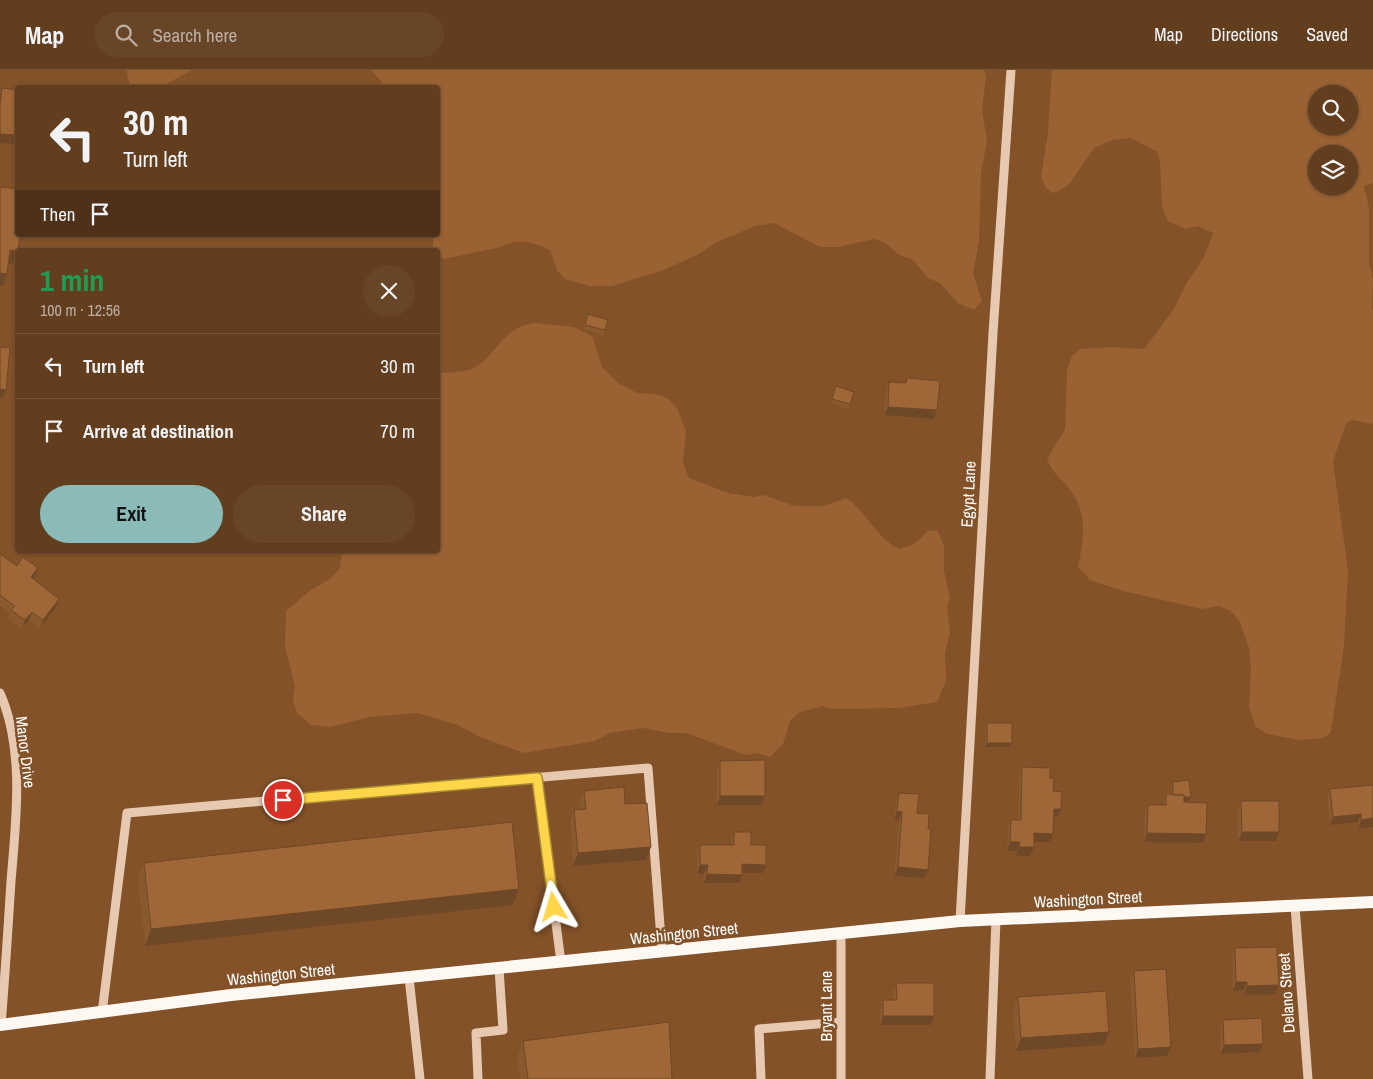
<!DOCTYPE html>
<meta charset="utf-8">
<style>
body{margin:0;font-family:"Archivo Narrow",sans-serif;background:#684527;color:#f1f3f6;height:100vh;display:flex;flex-direction:column;font-size:19px;white-space:nowrap}
*{box-sizing:border-box;margin:0}
p{font-size:16px;color:#bbaea4}
.icon{flex:none;width:28px;height:28px;fill:none;stroke:currentColor;stroke-width:2;stroke-linecap:round;stroke-linejoin:round}
.map{position:relative;flex:1;overflow:hidden}
.drawer{position:absolute;left:15px;top:178px;width:425px;height:305px;display:flex;flex-direction:column;background:#623e1e;border-radius:5px;box-shadow:0 1px 4px #0004,0 0 0 1px #76573c}
.drawer>*{flex:none}
.guide{position:absolute;left:15px;top:15px;width:425px;height:152px;border-radius:5px;box-shadow:0 1px 4px #0004,0 0 0 1px #76573c;background:#623e1e;color:#f1f3f6;overflow:hidden}
.controls{position:absolute;left:1308px;top:15px;display:grid;gap:10px}
.controls a{display:grid;place-items:center;width:50px;height:50px;border-radius:50%;background:#623e1e;box-shadow:0 1px 4px #0004,0 0 0 1px #76573c;font-size:25px}
.pin{position:absolute;display:grid;place-items:center;width:42px;height:42px;color:#fff;margin:-21px;border:2px solid #fff;border-radius:50%;box-shadow:0 1px 5px #0007}
.me{position:absolute;width:55px;margin:-28px;rotate:353deg;stroke-linejoin:round;filter:drop-shadow(0 0 4px #0008)}
.turn{display:flex;align-items:center;gap:18px;height:105px;padding:0 25px;font-size:22px}
.turn .icon{width:65px;height:65px;stroke-width:2.5}
.turn b{display:block;font-size:35px;line-height:42px}
.then{display:flex;align-items:center;height:48px;padding:0 25px;background:#0003;gap:10px;font-size:19px}
.round{display:grid;place-items:center;flex:none;width:52px;height:52px;border-radius:26px;background:#684527}
.head{display:flex;align-items:center;justify-content:space-between;height:85px;padding:0 25px}
h1{font-size:30px;font-weight:700;line-height:38px;color:#1e9e55}
.action{display:flex;gap:10px;margin-top:auto;padding:10px 25px}
.action a{flex:1;height:58px;border-radius:30px;background:#8bbbb9;color:#111;font-size:20px;font-weight:700;line-height:58px;text-align:center}
.action a+a{background:#684527;color:#f1f3f6}
ul{padding:0;list-style:none}
li{display:flex;align-items:center;gap:15px;height:65px;padding:0 25px;border-top:1px solid #76573c}
li div{flex:1}
li b{display:block;font-size:19px}
li em{font-style:normal}
header{display:flex;align-items:center;gap:30px;box-sizing:border-box;height:70px;padding:0 25px;background:#623e1e;border-bottom:1px solid #76573c}
header strong{font-size:24px}
nav{display:flex;gap:28px;margin-inline-start:auto;font-size:18px}
.search{width:350px;height:45px;background:#684527;display:flex;align-items:center;gap:12px;box-sizing:border-box;padding:0 18px;border-radius:28px;color:#bbaea4;font-size:19px}
.map>svg:first-child{display:block}
.green{fill:#9a6132;fill-rule:evenodd}
.lines{fill:none;stroke-linecap:round;stroke-linejoin:round}
.minor{stroke:#e7c9b1;stroke-width:9}
.major{stroke:#fdf8f2;stroke-width:12}
.wall{fill:#895930}
.shaded-wall{fill:#6f4827}
.building{fill:#9f6738;stroke:#6f4827}
.route-casing{stroke:#a68a30;stroke-width:12}
.route{stroke:#ffd54a;stroke-width:9}
.labels{text-anchor:middle;dominant-baseline:central;stroke-width:5;stroke-linejoin:round;paint-order:stroke}
.street-label{font-size:16px;fill:#fff;stroke:#835228}
</style>
<header>
<strong>Map</strong>
<div class="search"><svg class="icon" aria-label="search" viewBox="0 0 24 24"><circle cx="10" cy="10" r="6"/><path d="M15 15l6 6"/></svg>Search here</div>
<nav><a>Map</a><a>Directions</a><a>Saved</a></nav>
</header>
<div class="map">
<svg width="1373" height="1009" viewBox="0 0 1373 1009">
<rect width="100%" height="100%" fill="#835228"/>
<path class="green" d="M127,0h65l-31,17 -27,1c-6,-6 -7,-10 -7,-18z
M371,0h613l2,7 -4,34 5,29 -6,34 -2,67 -6,32 9,28 -8,9 -16,-7 -18,-20 -12,-5 -15,-18 -15,-6 -13,-11 -11,-4 -36,8h-18l-46,-24 -19,3 -38,16 -20,13 -36,16 -49,15h-22l-25,-7 -8,-9 -7,-20c-18,-8 -31,-13 -49,-3l-57,12 -6,-5v-4h-5v-15h5v-147l-52,-1z
M1052,0h321v113l-9,3 5,22v55l4,16 -1,30h1v115l-22,-4 -5,4 -13,37 15,110 -4,75 -13,86 -7,6 -25,2 -32,-6 -12,-8 -6,-20 2,-35 -2,-23 -10,-28 -8,-9 -12,-5 -17,3 -79,-18 -33,-11 -12,-13c5,-25 10,-50 -5,-73 -8,-14 -20,-18 -26,-35l18,-30 2,-60 5,-13 8,-7 30,-2 34,2 30,-40 12,-25 18,-27 9,-24 -15,-7 -12,3 -18,-8 -6,-13 -2,-47 -3,-9 -26,-14 -18,2 -19,8 -24,35 -11,8 -6,2 -7,-5 -5,-11 7,-45zM1316,24h33v32h-33zM1316,84h33v32h-33z
M535,253l39,4 14,7 5,4 9,29 16,16 19,10 19,1 13,5 9,11 8,21 -3,32 6,15 39,15 26,4 10,-2 30,11h30l22,-8c21,13 31,42 54,51l14,-5 14,-13 9,-1 7,16v25l6,28 -3,7 3,27 -5,20 1,28 -9,21 -38,6 -68,1 -7,-3 -24,6 -10,9 -7,23 -13,13 -12,-4 -12,2 -60,-22h-17l-26,-5 -33,5 -15,8 -71,12 -44,-16 -22,-12 -41,-12 -48,4 -38,10 -20,-2 -14,-12 -4,-13 2,-14 -10,-40 1,-35 22,-19 22,-13 10,-11 2,-18h96v-170l1,-7c13,-1 28,0 38,-7 23,-17 27,-39 58,-43z"/>
<g class="lines">
<path class="minor" d="M0,623c25,57 16,128 11,188 -3,48 -6,96 -10,144
M537,708l24,184
M1295,836l13,173
M960,851l33,-588 18,-263
M409,907l11,102
M102,943l25,-200 521,-45 14,184
M478,1009l-2,-46 27,-3 -4,-62
M761,1009l-2,-50 82,-7
M841,1009v-145
M990,1009l6,-160"/>
<path class="major" d="M0,955l231,-30 729,-74 413,-19"/>
</g>
<path class="wall" d="M588,244l20,6 -5,15 -20,-6z
M907,308l27,41 -50,-4 2,-24 3,-9 16,1z
M836,316l18,6 -6,17 -17,-6z
M0,484l17,12 18,11 -2,2 23,28 -16,22 -11,-9 -7,9 -14,-10 2,-6 -10,-7z
M987,653l25,20 -2,4h-25v-19z
M720,691l45,35 -3,9h-45v-36z
M1022,697l28,11 3,13 8,18 -3,8h-4l-1,17 -3,8h-16v5l-4,9h-14l1,-5h-10l1,-22 3,-9h7l1,-44z
M1173,712l18,15 -2,4h-5v1l22,32 -3,9 -59,-1 1,-29 3,-8h15l3,-11 5,1v-9z
M1373,715v42l-15,1v-6l-28,3 -3,-27 3,-9z
M584,721l41,13 21,56 -73,6 -3,-44 4,-12 6,-1v-6z
M899,723l18,20 11,16 -3,49 -31,-2 5,-56h-5l2,-19z
M1241,731l38,31 -3,9h-38v-32z
M734,762l17,13 12,28h-21l-3,10h-35v-9h-7v-21l3,-8h31v-4z
M144,793l375,26 -6,16 -368,41 -7,-67z
M1235,878l44,37 -4,9 -31,1v-5l-11,1 -1,-34z
M1134,901l33,85 -32,2 -5,-79z
M896,913l35,42h-51v-16l3,-9h10v-8z
M1018,927l91,35 -5,13 -88,6 -3,-41z
M1223,950l40,24 -3,8 -39,2 -1,-26z
M523,971l149,38h-152l-3,-21z"/>
<path class="shaded-wall" d="M0,64l18,1v9l-18,-1z
M10,180l8,1 -5,13 -8,-1z
M0,203l7,1 -4,12h-3z
M0,319l6,1 -4,8h-2z
M888,337l49,3 -3,9 -50,-4z
M38,498l-3,9 -7,9 3,-9z
M59,529l-3,8 -16,22 3,-9z
M32,542l-3,8 -7,9 3,-9z
M987,673h25l-2,4h-25z
M720,726h45l-3,9h-45z
M1191,727l-2,4 -17,1 1,-4z
M1054,739h7l-3,8h-7z
M897,741l5,1 -3,8h-5z
M1361,744l-3,8 -28,3 3,-8z
M1373,748v9l-15,1 3,-8z
M1242,762h37l-3,9h-38z
M1034,763l19,1 -3,8h-19z
M1147,763l59,1 -3,9 -59,-1z
M1010,772h10l-3,9h-10z
M651,777l-5,13 -73,6 5,-13z
M1019,777h15l-4,9h-14z
M742,794l24,1 -3,8h-24z
M700,795h8l-4,9h-7z
M898,797l30,3 -3,8 -31,-2z
M707,804l35,1 -3,8h-35z
M519,819l-6,16 -368,41 6,-17z
M1236,912h11l-3,8 -11,1z
M1279,915l-4,9 -31,1 3,-9z
M883,946h51l-3,9h-51z
M1109,962l-5,13 -88,6 5,-13z
M1263,974l-3,8 -39,2 3,-9z
M1171,977l-4,9 -32,2 3,-9z"/>
<path class="building" d="M2,18l16,2v45l-18,-1v-28z
M0,117l18,2v46h2l-2,15v1l-8,-1 -3,24 -7,-1z
M588,244l20,6 -3,10 -20,-5z
M0,277l10,1 -4,42 -6,-1z
M907,308l33,3 -3,29 -49,-3 1,-25 17,1z
M836,316l18,6 -4,12 -18,-5z
M0,484l17,12 6,-9 15,11 -7,9 28,22 -16,21 -11,-8 -7,8 -14,-10 4,-4 -15,-11z
M987,653h25v20h-25z
M765,690v36h-45v-35z
M1022,697l28,1v10h4l-1,13 9,1 -1,17h-7l-1,25 -19,-1v14h-15l1,-5h-10l1,-22h10z
M1189,710l2,17h-7v-2h-11v-13z
M1373,715v33l-12,2v-6l-28,3 -3,-28z
M624,717l1,17 22,-1 4,44 -73,6 -4,-43 12,-1 -2,-18z
M899,723l20,1 -2,19 12,1 -1,15h3l-3,41 -30,-3 4,-55 -5,-1z
M1166,724l18,1v7l23,1 -1,31 -59,-1 1,-28h18z
M1241,731h38v31h-37z
M512,752l7,67 -368,40 -7,-66z
M734,762h17v13h15v20l-24,-1v11l-35,-1 1,-9h-8v-20h34z
M1277,877l2,38 -32,1v-4h-11l-1,-34z
M1166,899l5,78 -33,2 -4,-78z
M896,913h38v33h-51v-16h14z
M1106,921l3,41 -88,6 -3,-41z
M1262,948l1,26 -39,1 -1,-25z
M669,952l3,57h-144l-5,-38z"/>
<g class="lines">
<defs>
<path id="route" d="M283,730l254,-22 17,129"/>
</defs>
<use href="#route" class="route-casing"/>
<use href="#route" class="route"/>
</g>
<g class="labels">
<g class="street-label">
<text transform="translate(968 424) rotate(-87)">Egypt Lane</text>
<text transform="translate(26 682) rotate(83)">Manor Drive</text>
<text transform="translate(1088 829) rotate(-3)">Washington Street</text>
<text transform="translate(684 863) rotate(-6)">Washington Street</text>
<text transform="translate(281 904) rotate(-6)">Washington Street</text>
<text transform="translate(1286 923) rotate(-94)">Delano Street</text>
<text transform="translate(826 936) rotate(-90)">Bryant Lane</text>
</g>
</g>
</svg>
<div class="controls">
<a><svg class="icon" aria-label="search" viewBox="0 0 24 24"><circle cx="10" cy="10" r="6"/><path d="M15 15l6 6"/></svg></a>
<a><svg class="icon" aria-label="layers" viewBox="0 0 24 24"><path d="M12 4l9 5-9 5-9-5zM3 14l9 5 9-5"/></svg></a>
</div>
<div class="pin" style="left:283px;top:730px;background:#d93025"><svg class="icon" aria-label="arrive" viewBox="0 0 24 24"><path d="M6 21V4h12l-3 4 3 4H6"/></svg></div>
<svg class="me" style="left:554px;top:837px" viewBox="-20 -20 40 40"><path d="M0-17L14 15 0 8-14 15z" fill="#ffd54a" stroke="#fff" stroke-width="4"/></svg>
<div class="guide">
<div class="turn"><svg class="icon" aria-label="left" viewBox="0 0 24 24"><path d="M17 20v-9H6M10 6l-5 5 5 5"/></svg><div><b>30 m</b>Turn left</div></div>
<div class="then">Then<svg class="icon" aria-label="arrive" viewBox="0 0 24 24"><path d="M6 21V4h12l-3 4 3 4H6"/></svg></div>
</div>
<section class="drawer">
<div class="head"><div><h1>1 min</h1><p>100 m · 12:56</p></div><a class="round"><svg class="icon" aria-label="close" viewBox="0 0 24 24"><path d="M6 6l12 12M18 6L6 18"/></svg></a></div>
<ul>
<li><svg class="icon" aria-label="left" viewBox="0 0 24 24"><path d="M17 20v-9H6M10 6l-5 5 5 5"/></svg><div><b>Turn left</b></div><em>30 m</em></li>
<li><svg class="icon" aria-label="arrive" viewBox="0 0 24 24"><path d="M6 21V4h12l-3 4 3 4H6"/></svg><div><b>Arrive at destination</b></div><em>70 m</em></li>
</ul>
<div class="action"><a>Exit</a><a>Share</a></div>
</section>
</div>
